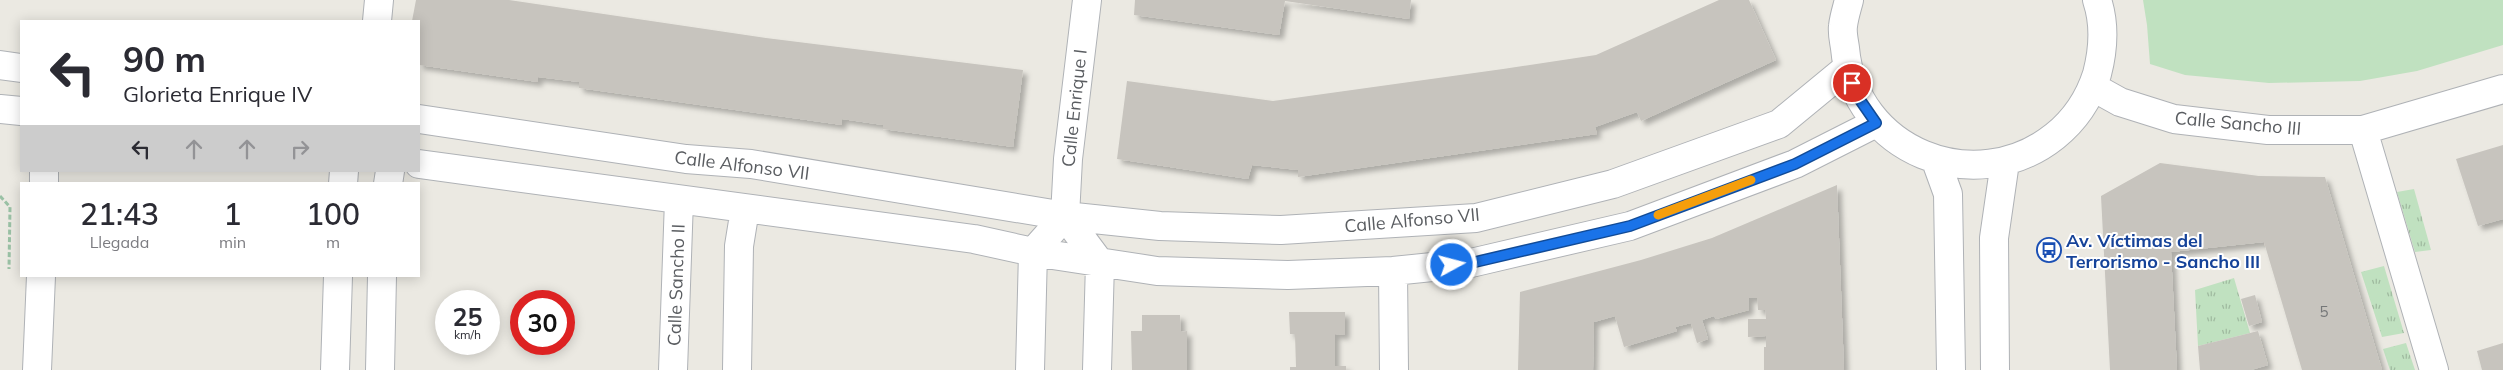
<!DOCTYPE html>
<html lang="es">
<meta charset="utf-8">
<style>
body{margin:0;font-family:Mulish,sans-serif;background:#f2f2f3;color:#2b2b33;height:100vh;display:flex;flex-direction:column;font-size:19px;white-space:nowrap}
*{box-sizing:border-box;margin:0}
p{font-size:16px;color:#7c7c81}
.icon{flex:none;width:28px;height:28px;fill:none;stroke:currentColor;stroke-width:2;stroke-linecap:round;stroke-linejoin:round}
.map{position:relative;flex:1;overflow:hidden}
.panel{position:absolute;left:20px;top:182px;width:400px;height:95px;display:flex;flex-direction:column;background:#fff;border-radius:0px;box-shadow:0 2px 12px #0003}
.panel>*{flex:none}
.banner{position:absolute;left:20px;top:20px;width:400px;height:152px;border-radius:0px;box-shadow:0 2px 12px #0003;background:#fff;color:#2b2b33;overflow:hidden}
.speed{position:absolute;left:435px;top:290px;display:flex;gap:10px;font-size:25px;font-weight:700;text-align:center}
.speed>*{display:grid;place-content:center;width:65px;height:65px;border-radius:50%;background:#fff;box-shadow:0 2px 12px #0003;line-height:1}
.speed small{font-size:12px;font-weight:400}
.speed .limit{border:8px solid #d22;background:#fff;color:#111}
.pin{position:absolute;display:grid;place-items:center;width:42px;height:42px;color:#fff;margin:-21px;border:2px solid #fff;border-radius:50%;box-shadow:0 1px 5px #0007}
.me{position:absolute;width:55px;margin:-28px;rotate:83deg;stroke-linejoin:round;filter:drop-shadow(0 0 4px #0008)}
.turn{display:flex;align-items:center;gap:18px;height:105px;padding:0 20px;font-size:22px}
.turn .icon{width:65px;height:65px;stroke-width:2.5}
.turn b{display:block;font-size:35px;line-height:42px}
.lanes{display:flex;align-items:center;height:48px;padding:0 20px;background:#0003;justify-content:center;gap:25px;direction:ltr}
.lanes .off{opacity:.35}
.eta{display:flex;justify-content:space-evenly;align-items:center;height:85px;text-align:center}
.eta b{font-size:30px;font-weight:600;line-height:35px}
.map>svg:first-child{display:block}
.grass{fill:#c0e1c0}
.park{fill:url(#park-tufts)}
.building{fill:#c7c4be;filter:url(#shadow)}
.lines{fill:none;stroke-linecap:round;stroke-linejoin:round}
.minor-casing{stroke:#afb2b6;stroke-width:30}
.path{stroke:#9ac1a5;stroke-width:3;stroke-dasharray:5 2.5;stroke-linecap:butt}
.minor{stroke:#fff;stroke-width:28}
.route-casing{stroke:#114b97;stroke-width:12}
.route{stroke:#1a73e8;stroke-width:9}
.slow{stroke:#f59e0b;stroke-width:9}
.labels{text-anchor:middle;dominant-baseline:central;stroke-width:4;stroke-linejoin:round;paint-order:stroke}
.number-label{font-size:15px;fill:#757778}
.street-label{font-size:18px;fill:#5a5d61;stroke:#fff}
.transit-label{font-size:18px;font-weight:bold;fill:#164399;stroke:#fff;text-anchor:start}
</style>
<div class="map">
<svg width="2503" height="370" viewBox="0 0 2503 370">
<defs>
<pattern id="park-tufts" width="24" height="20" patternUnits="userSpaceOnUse" patternTransform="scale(1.25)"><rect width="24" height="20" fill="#c0e1c0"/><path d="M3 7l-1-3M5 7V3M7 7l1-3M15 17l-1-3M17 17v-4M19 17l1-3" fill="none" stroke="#9fba9f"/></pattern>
<filter id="shadow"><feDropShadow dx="4.5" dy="4.5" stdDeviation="2.5" flood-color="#0004"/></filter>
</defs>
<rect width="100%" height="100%" fill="#ebe9e2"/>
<path class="grass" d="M2143,0h360v45l-86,26 -57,10 -91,2 -84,-8 -35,-11 -3,-39z"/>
<path class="park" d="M2414,189l17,61 -16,2 -18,-60z
M2384,266l20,67 -22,4 -21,-65z
M2234,278l16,55 -52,13 -3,-56z
M2406,343l9,27h-25l-7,-21z"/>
<path class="building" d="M416,0h93l257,38 257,32 -10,77 -130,-18v-4l-41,-6v6l-263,-37v-6l-41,-5v5l-119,-17v-44h-7z
M1135,0h276l-2,19 -124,-18 -6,34 -145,-20z
M1719,0h30l27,60 -135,61 -4,-9 -42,15 2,7 -299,43v-7l-46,-5 -4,14 -131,-20 10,-78 146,20 230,-32 93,-14z
M2503,145v74l-25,7 -22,-67z
M2160,163l99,13 66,1 57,193h-80l-38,-128 -93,10 6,118h-67l-9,-174z
M1837,185l7,185h-80v-23h2v-11l-18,1v-18h18l-1,-9h-7l-1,-12h-8v12l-33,9 -2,-3 -12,4 6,19 -11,4 -6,-20 -16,4 2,4 -53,16 -9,-31 -21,6 -1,48h-75l2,-78 121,-32 71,-22z
M2255,295l7,27 -13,4 -8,-27z
M1289,312h56v23l-10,-1v32h11v4h-56v-3h6l-1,-33h-5z
M1142,315h38l1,17 6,-1v39h-55l-1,-39h11z
M2258,331l10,34 -17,5h-51l-2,-24z
M2503,343v27h-21l-5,-19z"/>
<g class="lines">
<defs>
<path id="minor" d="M1849,0c-2,8 -5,17 -6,26 -1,7 1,15 2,22 9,103 130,152 210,88 20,-16 34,-37 42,-62 6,-23 8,-50 0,-74
M377,21l2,-21
M0,65l21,3
M2093,87l27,15 54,17 94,11h95l140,-41
M0,109l21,2
M419,119l267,40 65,5 314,52 95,10 121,4 195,-12 137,-34 166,-60 68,-56
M2363,130l71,240
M1936,161l12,33 3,176
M419,164l555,75 59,13 124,19 131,4 105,-4 78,-8 159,-37 165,-62 81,-41
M44,184v-13
M343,184l1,-13
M388,184l2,-13
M1065,216l3,-57 19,-159
M1065,216l35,47 -3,107
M1393,271l1,99
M37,370l4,-94
M335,370l3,-94
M380,370l2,-94
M673,370l6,-170
M737,370l2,-124 6,-37
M1030,370l3,-118 32,-36
M1995,370l-1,-132 11,-76"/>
</defs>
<use href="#minor" class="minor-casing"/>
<path class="path" d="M0,196l10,11 -1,62"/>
<use href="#minor" class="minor"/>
</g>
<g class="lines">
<defs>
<path id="route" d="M1452,265l19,-2 159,-37 165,-62 81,-41 -18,-26 -6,-14"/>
</defs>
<use href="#route" class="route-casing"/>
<use href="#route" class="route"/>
<path class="slow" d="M1658,215l93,-35"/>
</g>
<defs>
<symbol id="bus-ring" viewBox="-11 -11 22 22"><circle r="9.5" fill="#fff" stroke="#1a4fb4" stroke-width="1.5"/><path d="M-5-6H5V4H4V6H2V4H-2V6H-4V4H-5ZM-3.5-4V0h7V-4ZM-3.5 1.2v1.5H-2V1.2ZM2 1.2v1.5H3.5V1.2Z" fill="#1a4fb4"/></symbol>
</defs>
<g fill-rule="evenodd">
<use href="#bus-ring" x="2035" y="236" width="28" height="28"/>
</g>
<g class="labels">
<g class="number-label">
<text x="2324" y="311">5</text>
</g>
<g class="street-label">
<text transform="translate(1074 108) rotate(-84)">Calle Enrique I</text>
<text transform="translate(2238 123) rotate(5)">Calle Sancho III</text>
<text transform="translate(742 165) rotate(7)">Calle Alfonso VII</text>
<text transform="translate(1412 220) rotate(-5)">Calle Alfonso VII</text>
<text transform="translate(676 285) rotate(-88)">Calle Sancho II</text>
</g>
<g class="transit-label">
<text x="2066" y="240">Av. Víctimas del<tspan x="2066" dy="21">Terrorismo - Sancho III</tspan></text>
</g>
</g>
</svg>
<div class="speed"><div>25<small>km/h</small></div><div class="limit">30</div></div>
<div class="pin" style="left:1852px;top:83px;background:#d93025"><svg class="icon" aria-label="arrive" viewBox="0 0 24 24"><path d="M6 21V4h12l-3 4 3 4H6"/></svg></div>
<svg class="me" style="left:1452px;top:265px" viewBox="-20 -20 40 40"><circle r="17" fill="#1a73e8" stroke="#fff" stroke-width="3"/><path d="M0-11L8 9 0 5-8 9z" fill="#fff"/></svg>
<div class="banner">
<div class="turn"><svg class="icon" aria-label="left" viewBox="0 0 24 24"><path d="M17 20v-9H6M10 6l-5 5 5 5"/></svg><div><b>90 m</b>Glorieta Enrique IV</div></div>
<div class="lanes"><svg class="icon" aria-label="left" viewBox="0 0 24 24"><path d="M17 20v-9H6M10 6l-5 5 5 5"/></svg><svg class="icon off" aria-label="ahead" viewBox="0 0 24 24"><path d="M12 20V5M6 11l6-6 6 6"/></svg><svg class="icon off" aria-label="ahead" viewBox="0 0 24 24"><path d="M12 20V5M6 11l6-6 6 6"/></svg><svg class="icon off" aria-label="right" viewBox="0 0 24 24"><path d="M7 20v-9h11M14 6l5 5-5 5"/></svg></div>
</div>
<section class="panel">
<div class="eta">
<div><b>21:43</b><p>Llegada</p></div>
<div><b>1</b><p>min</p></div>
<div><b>100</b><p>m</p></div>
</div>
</section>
</div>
